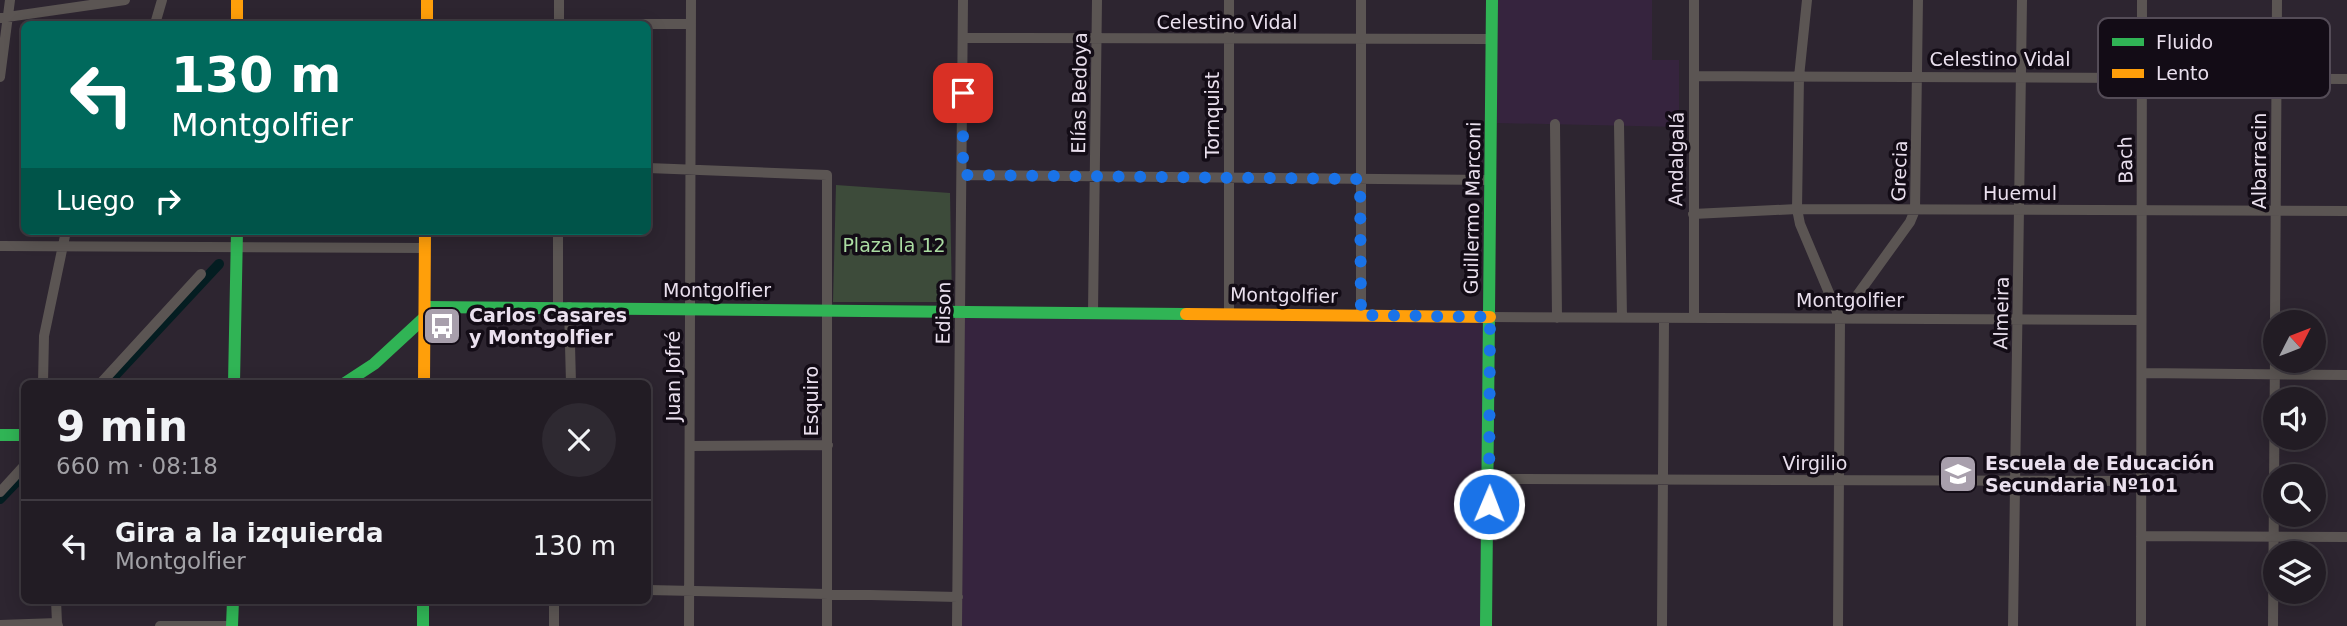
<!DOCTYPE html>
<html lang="es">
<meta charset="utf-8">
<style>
body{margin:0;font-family:"DejaVu Sans",sans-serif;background:#2e2931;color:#f1f3f6;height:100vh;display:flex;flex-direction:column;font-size:26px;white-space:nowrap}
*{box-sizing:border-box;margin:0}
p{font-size:23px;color:#a2a1a6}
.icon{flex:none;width:38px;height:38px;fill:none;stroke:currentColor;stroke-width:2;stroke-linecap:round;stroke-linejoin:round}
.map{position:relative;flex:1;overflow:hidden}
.panel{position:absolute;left:21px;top:380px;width:630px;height:224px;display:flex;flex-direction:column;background:#221c24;border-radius:10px;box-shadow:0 4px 18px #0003,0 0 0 2px #3f3a41}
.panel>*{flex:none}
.banner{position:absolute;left:21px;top:21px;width:630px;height:214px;border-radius:10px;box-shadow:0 4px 18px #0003,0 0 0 2px #3f3a41;background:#00695c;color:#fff;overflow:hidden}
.needle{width:46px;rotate:48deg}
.fabs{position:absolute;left:2263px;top:310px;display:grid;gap:14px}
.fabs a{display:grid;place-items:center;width:63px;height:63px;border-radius:50%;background:#221c24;box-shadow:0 4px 18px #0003,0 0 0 2px #3f3a41;font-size:35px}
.pin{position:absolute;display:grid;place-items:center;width:60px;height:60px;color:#fff;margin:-30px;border-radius:14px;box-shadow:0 4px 10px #0006}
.me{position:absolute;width:77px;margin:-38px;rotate:1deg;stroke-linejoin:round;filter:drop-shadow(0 0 5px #0008)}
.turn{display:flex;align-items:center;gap:24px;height:147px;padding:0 35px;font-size:32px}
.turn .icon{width:91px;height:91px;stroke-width:2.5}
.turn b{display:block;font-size:49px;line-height:60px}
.then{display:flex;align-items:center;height:66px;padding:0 35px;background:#0003;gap:14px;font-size:26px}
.round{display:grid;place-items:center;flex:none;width:74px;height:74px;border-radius:37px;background:#2e2931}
.summary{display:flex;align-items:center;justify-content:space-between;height:119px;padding:0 35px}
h1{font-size:42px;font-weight:600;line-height:52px}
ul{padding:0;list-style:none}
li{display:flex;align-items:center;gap:21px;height:91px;padding:0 35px;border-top:2px solid #3f3a41}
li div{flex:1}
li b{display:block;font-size:26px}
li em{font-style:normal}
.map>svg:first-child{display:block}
.built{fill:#36243e}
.green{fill:#3d4b3a}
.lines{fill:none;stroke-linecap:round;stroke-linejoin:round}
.canal{stroke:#041d21;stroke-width:10}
.street{stroke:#5b5553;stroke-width:10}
.fast{stroke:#30b455;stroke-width:12}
.slow{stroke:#ff9f0a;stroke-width:12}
.route{stroke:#1a73e8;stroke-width:12;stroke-dasharray:0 21.6}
.labels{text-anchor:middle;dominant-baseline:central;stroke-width:7;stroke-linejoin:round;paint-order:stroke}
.street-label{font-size:19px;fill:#eae0ee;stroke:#130c16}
.park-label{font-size:19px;fill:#abdca2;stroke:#130c16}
.poi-label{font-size:19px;font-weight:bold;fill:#eae0ee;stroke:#130c16;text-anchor:start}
.key{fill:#130c16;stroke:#544c57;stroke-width:2}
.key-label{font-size:19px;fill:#eae0ee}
</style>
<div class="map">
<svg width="2347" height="626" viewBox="0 0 2347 626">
<rect width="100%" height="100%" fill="#2d2530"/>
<path class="built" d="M1497,0h155v60h27v67l-182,-4z
M961,310l529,7 -4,309h-529z"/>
<path class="green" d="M836,185l114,8 2,109h-119z"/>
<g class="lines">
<path class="canal" d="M108,383l111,-119
M0,499l24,-25"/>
<path class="street" d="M559,0v24
M1361,0v315
M1694,0v318
M1807,0l-8,77 -2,132 3,15 40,95 -2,307
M0,18l125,-18
M155,24l7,-24
M237,24h35
M584,24h107
M963,38l528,1
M1695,76l652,3
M0,77l10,-77
M1555,124l2,194
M1619,124l3,194
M648,168l179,7v451
M963,175l528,5
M1693,214l104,-5 550,2
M0,246l425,2
M558,306v-75
M569,307l2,76
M1093,312l4,-312
M1229,314v-314
M1490,317l651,3
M1840,319l70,-97 5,-12 3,-210
M2275,322l2,-322
M2142,373l205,2
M43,383l1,-47 22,-105
M101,383l100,-109
M691,446l137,-1
M1490,479l650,2
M0,492l24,-26
M2141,536l206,1
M648,590l310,7
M56,600l1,23
M554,600v26
M0,625l57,-2 1,3
M160,626h66
M689,626l2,-626
M957,626l6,-626
M1662,626l2,-306
M2013,626l9,-626
M2141,626l1,-626
M2273,626l2,-274"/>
<path class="fast" d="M425,307l761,7
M234,383l3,-152
M345,383l29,-19 51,-47
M0,435h24
M423,600v26
M232,626l1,-26
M1486,626l6,-626"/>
<path class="slow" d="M237,0v24
M427,0v24
M1186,314l304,3
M424,383l1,-152"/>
</g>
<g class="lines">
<path class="route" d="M963,93v82l397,4 1,136 129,2 -1,187"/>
</g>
<defs>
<symbol id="bus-square" viewBox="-11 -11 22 22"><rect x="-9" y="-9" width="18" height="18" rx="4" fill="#a89fac" stroke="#130c16"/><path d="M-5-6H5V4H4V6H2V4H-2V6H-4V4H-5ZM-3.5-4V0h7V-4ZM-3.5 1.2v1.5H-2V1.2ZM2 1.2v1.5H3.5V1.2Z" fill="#fff"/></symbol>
<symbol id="school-square" viewBox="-11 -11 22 22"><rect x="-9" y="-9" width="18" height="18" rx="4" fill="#a89fac" stroke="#130c16"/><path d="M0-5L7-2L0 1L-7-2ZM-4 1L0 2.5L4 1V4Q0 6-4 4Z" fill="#fff"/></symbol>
</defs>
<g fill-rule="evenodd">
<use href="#bus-square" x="420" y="304" width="44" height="44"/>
<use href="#school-square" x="1936" y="452" width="44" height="44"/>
</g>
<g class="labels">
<g class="street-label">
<text x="1227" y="22">Celestino Vidal</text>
<text x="2000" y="59">Celestino Vidal</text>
<text transform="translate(1079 93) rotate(-89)">Elías Bedoya</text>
<text transform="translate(1212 115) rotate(-90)">Tornquist</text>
<text transform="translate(1676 159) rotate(-89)">Andalgalá</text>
<text transform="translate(2125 160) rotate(-91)">Bach</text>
<text transform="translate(2259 161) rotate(-90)">Albarracin</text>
<text transform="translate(1899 171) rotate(-88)">Grecia</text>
<text x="2020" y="193">Huemul</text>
<text transform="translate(1472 208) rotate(-89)">Guillermo Marconi</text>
<text x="717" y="290">Montgolfier</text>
<text transform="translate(1284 295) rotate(1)">Montgolfier</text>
<text x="1850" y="300">Montgolfier</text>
<text transform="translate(943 313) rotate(-89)">Edison</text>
<text transform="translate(2001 313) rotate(-89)">Almeira</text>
<text transform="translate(673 376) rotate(-90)">Juan Jofré</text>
<text transform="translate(811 401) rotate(-90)">Esquiro</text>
<text x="1815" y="463">Virgilio</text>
</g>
<g class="park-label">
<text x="894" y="245">Plaza la 12</text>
</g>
<g class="poi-label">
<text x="469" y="315">Carlos Casares<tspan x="469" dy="22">y Montgolfier</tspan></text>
<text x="1985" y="463">Escuela de Educación<tspan x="1985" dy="22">Secundaria Nº101</tspan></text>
</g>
</g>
<rect x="2098" y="18" width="232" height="80" rx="10" class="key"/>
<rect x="2112" y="38" width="32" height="8" fill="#30b455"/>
<rect x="2112" y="69" width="32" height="9" fill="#ff9f0a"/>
<g class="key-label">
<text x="2156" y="49">Fluido</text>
<text x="2156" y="80">Lento</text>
</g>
</svg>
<div class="fabs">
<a><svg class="needle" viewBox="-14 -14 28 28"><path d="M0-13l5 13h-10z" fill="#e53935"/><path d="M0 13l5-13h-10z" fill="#a2a1a6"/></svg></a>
<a><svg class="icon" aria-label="sound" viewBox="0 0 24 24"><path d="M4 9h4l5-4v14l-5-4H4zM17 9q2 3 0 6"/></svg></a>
<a><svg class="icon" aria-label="search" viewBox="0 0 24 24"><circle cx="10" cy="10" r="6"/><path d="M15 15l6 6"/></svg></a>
<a><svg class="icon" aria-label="layers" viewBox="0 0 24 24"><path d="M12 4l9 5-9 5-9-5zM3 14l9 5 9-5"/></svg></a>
</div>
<div class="pin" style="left:963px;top:93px;background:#d93025"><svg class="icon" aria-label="arrive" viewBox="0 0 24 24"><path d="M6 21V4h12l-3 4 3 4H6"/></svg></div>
<svg class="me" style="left:1489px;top:504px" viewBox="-20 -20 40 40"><circle r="17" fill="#1a73e8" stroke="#fff" stroke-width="3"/><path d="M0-11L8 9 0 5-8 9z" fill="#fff"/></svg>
<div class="banner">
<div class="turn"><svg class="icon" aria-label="left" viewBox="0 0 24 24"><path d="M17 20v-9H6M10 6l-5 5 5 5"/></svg><div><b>130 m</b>Montgolfier</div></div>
<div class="then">Luego<svg class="icon" aria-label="right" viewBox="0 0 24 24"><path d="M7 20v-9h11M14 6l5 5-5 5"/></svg></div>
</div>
<section class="panel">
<div class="summary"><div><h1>9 min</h1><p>660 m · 08:18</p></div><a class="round"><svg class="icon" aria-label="close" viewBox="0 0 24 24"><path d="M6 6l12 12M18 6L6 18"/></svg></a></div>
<ul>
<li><svg class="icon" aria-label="left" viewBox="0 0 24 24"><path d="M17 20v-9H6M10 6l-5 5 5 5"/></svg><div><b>Gira a la izquierda</b><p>Montgolfier</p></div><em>130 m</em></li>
</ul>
</section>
</div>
